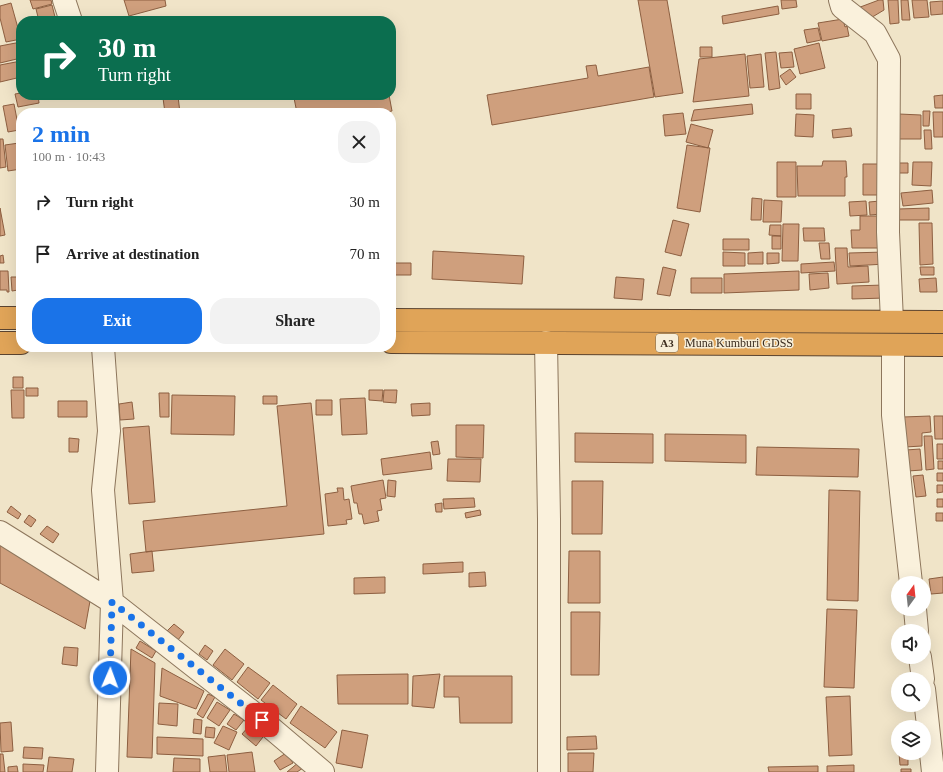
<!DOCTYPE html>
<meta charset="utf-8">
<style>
body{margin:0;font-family:Georgia,serif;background:#f2f2f2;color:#222;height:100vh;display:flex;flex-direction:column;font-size:15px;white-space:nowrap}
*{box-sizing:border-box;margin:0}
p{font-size:13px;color:#767676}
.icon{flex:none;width:22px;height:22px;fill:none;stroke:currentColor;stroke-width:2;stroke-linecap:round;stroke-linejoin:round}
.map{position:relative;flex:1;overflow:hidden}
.drawer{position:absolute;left:16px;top:108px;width:380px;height:244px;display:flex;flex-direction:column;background:#fff;border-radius:16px;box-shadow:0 4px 16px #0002}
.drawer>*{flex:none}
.hud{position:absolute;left:16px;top:16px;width:380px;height:84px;border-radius:16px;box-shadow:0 4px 16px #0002;background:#0b6e4f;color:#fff;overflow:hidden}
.needle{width:26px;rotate:15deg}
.fabs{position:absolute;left:891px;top:576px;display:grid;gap:8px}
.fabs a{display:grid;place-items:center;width:40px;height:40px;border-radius:50%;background:#fff;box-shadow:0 4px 16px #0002;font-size:20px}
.pin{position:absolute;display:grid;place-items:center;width:34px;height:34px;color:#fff;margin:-17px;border-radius:8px;box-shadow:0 2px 6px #0006}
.me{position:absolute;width:44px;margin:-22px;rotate:2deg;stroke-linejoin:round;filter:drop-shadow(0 0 3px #0008)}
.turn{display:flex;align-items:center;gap:14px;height:84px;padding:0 16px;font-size:18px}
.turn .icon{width:52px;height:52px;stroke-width:2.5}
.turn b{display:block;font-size:28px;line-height:34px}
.round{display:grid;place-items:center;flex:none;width:42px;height:42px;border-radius:16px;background:#f2f2f2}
.summary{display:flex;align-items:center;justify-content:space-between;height:68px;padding:0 16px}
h1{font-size:24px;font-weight:700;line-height:30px;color:#1a73e8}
.button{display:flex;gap:8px;margin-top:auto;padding:8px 16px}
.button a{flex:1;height:46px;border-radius:16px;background:#1a73e8;color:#fff;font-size:16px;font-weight:700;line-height:46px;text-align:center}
.button a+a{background:#f2f2f2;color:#222}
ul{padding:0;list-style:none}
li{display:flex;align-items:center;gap:12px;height:52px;padding:0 16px}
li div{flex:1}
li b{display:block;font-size:15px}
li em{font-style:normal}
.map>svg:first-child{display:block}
.building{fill:#cf9f7d;stroke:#8d5f41}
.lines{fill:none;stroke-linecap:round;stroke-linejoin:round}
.minor-casing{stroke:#8d765c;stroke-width:24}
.highway-casing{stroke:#5b4430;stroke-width:24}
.minor{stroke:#faf1dc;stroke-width:22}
.highway{stroke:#e0a458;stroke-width:22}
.route{stroke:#1a73e8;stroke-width:7;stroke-dasharray:0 12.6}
.labels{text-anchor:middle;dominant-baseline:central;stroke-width:3;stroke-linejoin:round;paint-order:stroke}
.shield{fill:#f7eed8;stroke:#756857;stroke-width:1}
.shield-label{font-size:11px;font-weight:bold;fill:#3d2e20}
.street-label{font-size:12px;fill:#3d2e20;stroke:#f7eed8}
</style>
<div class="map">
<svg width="943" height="772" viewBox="0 0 943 772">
<rect width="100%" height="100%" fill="#f0e4c8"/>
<path class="building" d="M30,0h21l1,4 -19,5z
M124,0h41l1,6 -37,10z
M638,0h29l16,93 -28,4z
M781,0h15l1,7 -15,2z
M879,0h4l1,10 -15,9 -14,-10z
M888,0h10l1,23 -9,1z
M901,0h7l2,20h-8z
M912,0h15l2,17 -15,1z
M943,1v13l-12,1 -1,-13z
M11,3l10,36 -15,3 -6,-24v-12z
M52,5l4,16h-17l-3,-12z
M778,6l1,8 -56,10 -1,-8z
M843,19l2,8 2,-1 2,10 -27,5 -4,-18z
M818,28l3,12 -14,3 -3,-13z
M21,42v16l-21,5v-17z
M819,43l6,25 -25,6 -6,-25z
M700,47h12v10h-12z
M776,52l4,36 -11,2 -4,-37z
M792,52l2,15 -13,1 -2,-15z
M745,54l4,42 -56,6 6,-43z
M761,54l3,33 -14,1 -3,-32z
M21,61v16l-21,5v-17z
M596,65l2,11 51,-9 5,30 -162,28 -5,-30 101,-17 -2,-12z
M790,69l6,8 -10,8 -6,-9z
M21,93v2h17l1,8 -21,4 -3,-13z
M796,94h15v15h-15z
M310,95h79l3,16 -5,1v1h-90l-3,-15z
M943,95v13h-8l-1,-12z
M178,96l2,17h-15l-2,-15z
M14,104l5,26 -11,2 -5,-26z
M752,104l1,10 -62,7 3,-11z
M203,110h22v3h-22z
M923,111h7l-1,15h-6z
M933,112h10v25h-9z
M683,113l3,21 -21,2 -2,-21z
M796,114l18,1 -1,22 -18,-1z
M899,114l22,1v24h-23z
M691,124l22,6 -5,18 -22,-6z
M851,128l1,8 -19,2 -1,-8z
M924,130h7l1,19h-7z
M0,139h3l3,28 -6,1z
M19,143l2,26 -13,2 -3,-26z
M687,145l23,3 -10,64 -23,-4z
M823,161h23l1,16h-2v19h-47l-1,-30h25z
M777,162h19v35h-19z
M913,162h19l-1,24 -19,-1z
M894,163h14v10h-13z
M863,164h19v31h-19z
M932,190l1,13 -30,3 -2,-13z
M752,198l10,1 -1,21h-10z
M764,200l18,1 -1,21h-18z
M866,201l1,14 -17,1 -1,-14z
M880,201l1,13 -11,1 -1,-13z
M0,208l5,27 -5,1z
M929,208v12h-31v-11z
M860,216h21v32h-29l-1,-18h9z
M673,220l16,4 -8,32 -16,-4z
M919,223h13l1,41 -13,1z
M783,224h16l-1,37h-16z
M770,225h11v11l-12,-1z
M803,228h21l1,13h-21z
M772,236h9v13h-9z
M723,239h26v11h-26z
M819,243h10l1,16h-9z
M835,248h12l1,19 20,-1 1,16 -32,2z
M433,251l91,5 -2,28 -90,-5z
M723,252l22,1v13h-22z
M763,252v12h-15v-11z
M885,252l1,12 -36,2 -1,-13z
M767,253h12v10l-12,1z
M3,255l1,8h-4v-7z
M834,262l1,9 -34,2v-9z
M394,263h17v12h-17z
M663,267l13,3 -6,26 -13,-2z
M920,267h14v8h-13z
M0,271h8l1,21h-2v-2h-7z
M799,271v19l-75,3v-19z
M828,273l1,15 -19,2 -1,-16z
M11,277h7v13l-6,1z
M616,277l28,2 -2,21 -28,-2z
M691,278h31v15h-31z
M936,278l1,14h-17l-1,-13z
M884,285l1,13 -33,1v-13z
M13,377h10v11h-10z
M26,388h12v8h-12z
M11,390h13v28h-12z
M369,390h14l-1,11 -13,-1z
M384,390h13l-1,13 -13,-1z
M159,393h10v24h-9z
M172,395l63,1 -1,39 -63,-1z
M263,396h14v8h-14z
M365,398l2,36 -25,1 -2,-36z
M316,400h16v15h-16z
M58,401h29v16h-29z
M132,402l2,17 -14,1 -1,-16z
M311,403l13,131 -178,18 -3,-31 144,-15 -10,-100z
M430,403v12l-18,1 -1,-12z
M930,416l1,16 -9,1v13l-17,1 -2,-30z
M934,416h9v23h-8z
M456,425h28l-1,33 -27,-1z
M149,426l6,76 -26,2 -6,-76z
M575,433l78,1v29l-78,-1z
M665,434l81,1v28l-81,-2z
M924,436h8l2,33 -8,1z
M69,438l10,1 -1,13h-9z
M438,441l2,13 -7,1 -2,-13z
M937,444h6v15h-6z
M757,447l102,2 -1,28 -102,-2z
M920,449l2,21 -14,1 -2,-21z
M430,452l2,17 -49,6 -2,-16z
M448,459h33l-1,23 -33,-1z
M938,461h5v8h-5z
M937,473h6v8h-6z
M923,475l3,21 -10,1 -3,-21z
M383,480l3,18 -6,1 2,11 -5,1 2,10 -15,3 -2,-10h-3l-2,-11h-3l-3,-17z
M388,480l8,1 -1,16 -8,-1z
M572,481h31l-1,53h-30z
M937,485h6v7l-6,1z
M337,488h6l1,12 5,-1 3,20 -6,1 1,4 -19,2 -3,-32 13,-2z
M829,490l31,1 -2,110 -31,-1z
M474,498l1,9 -31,2 -1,-10z
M937,499h6v8h-6z
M442,503v9h-6l-1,-8z
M11,506l10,8 -3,5 -11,-7z
M480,510l1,5 -15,3 -1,-5z
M936,513h7v8h-7z
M29,515l7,5 -5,7 -7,-5z
M47,526l12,8 -6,9 -13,-9z
M0,544l90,57 -5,28 -85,-46z
M152,551l2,20 -22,2 -2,-19z
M569,551h31v52h-32z
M463,562v10l-40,2v-10z
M485,572l1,14 -17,1v-14z
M385,577v16l-31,1v-16z
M943,577v16l-12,1 -2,-15z
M827,609l30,1 -3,78 -30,-1z
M571,612h29l-1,63h-28z
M174,624l10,8 -6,8 -11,-9z
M140,641l16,10 -4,7 -16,-10z
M205,645l8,6 -6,9 -8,-6z
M64,647l14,1 -1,18 -15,-2z
M131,649l24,14 -3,95 -25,-1z
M225,649l19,15 -12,16 -19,-15z
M248,667l22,16 -12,16 -21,-17z
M162,668l42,23 -8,18 -36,-13z
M408,674v30h-70l-1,-29z
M440,674l-6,34 -22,-2 1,-30z
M444,676h68v47h-52l-1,-26h-15z
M273,685l24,19 -11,15 -25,-19z
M208,694l7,3 -12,21 -6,-4z
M850,696l2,59 -23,1 -3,-59z
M217,702l13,8 -11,16 -12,-8z
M159,703l19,1 -1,22 -19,-2z
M301,706l36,26 -12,16 -35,-25z
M234,714l10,6 -8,10 -9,-6z
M194,719l8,1 -1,14 -8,-1z
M11,722l2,29 -12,1 -1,-29z
M250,725l13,12 -7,9 -14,-12z
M223,726l14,6 -8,18 -15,-7z
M206,727l9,1 -1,10 -9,-1z
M342,730l26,5 -6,33 -26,-5z
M596,736l1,13 -30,1v-13z
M157,737l46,2v17l-46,-2z
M24,747l19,1 -1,11 -19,-1z
M252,752l3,20h-26l-2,-17z
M286,753l7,10 -13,7 -6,-9z
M568,753h26l-1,19h-25z
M899,753h9v12h-8z
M0,754h3l2,18h-5z
M225,755l2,17h-17l-2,-15z
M49,757l25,2 -2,13h-25z
M174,758l26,1v13h-27z
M299,762l4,6 -6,4h-10z
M23,764l21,1 -1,7h-20z
M854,765v7h-27v-6z
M17,766l1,6h-10v-5z
M818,766v6h-49l-1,-5z
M901,769h10v3h-10z"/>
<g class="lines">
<defs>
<path id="minor" d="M64,0l7,21
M840,0l2,7 33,26 14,26 -1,173 4,89
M546,342l3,177v253
M893,345v70l10,96 8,72
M103,347l6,84 -6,59 9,112 -5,170
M0,532l112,70 139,109 72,61
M915,609l2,22
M920,657l3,22
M924,689l9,83"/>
<path id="highway" d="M0,318h21
M391,320l552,2
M391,342l552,3
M0,343h21"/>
</defs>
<use href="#minor" class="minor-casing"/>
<use href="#highway" class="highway-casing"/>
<use href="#minor" class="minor"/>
<use href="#highway" class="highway"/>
</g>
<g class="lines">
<path class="route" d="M110,678l2,-76 150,118"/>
</g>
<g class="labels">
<rect class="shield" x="656" y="334" width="22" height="18" rx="3"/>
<g class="shield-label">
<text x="667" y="343">A3</text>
</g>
<g class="street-label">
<text x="739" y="343">Muna Kumburi GDSS</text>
</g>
</g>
</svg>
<div class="fabs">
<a><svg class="needle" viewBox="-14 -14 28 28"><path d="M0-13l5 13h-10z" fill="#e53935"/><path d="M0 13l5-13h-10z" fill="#767676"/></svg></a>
<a><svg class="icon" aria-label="sound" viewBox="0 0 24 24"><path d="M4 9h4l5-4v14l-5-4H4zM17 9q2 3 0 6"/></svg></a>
<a><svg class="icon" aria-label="search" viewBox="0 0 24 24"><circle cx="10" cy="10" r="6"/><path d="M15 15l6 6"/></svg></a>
<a><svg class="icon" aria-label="layers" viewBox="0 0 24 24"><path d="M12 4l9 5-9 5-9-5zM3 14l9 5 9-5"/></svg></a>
</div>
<div class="pin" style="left:262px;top:720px;background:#d93025"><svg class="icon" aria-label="arrive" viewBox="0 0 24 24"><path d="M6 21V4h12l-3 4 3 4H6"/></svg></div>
<svg class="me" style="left:110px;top:678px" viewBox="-20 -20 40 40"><circle r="17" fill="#1a73e8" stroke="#fff" stroke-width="3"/><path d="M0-11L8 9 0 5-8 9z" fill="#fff"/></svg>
<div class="hud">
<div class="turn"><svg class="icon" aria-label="right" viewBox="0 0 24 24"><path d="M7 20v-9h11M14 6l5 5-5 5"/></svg><div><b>30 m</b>Turn right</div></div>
</div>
<section class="drawer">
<div class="summary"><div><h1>2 min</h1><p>100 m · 10:43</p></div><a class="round"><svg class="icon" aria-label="close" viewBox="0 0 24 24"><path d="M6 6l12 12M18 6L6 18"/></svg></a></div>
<ul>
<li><svg class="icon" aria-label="right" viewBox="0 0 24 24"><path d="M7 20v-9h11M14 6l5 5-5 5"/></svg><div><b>Turn right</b></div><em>30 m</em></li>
<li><svg class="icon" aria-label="arrive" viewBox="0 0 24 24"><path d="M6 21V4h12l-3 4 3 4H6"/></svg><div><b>Arrive at destination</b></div><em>70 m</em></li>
</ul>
<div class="button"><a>Exit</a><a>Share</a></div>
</section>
</div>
